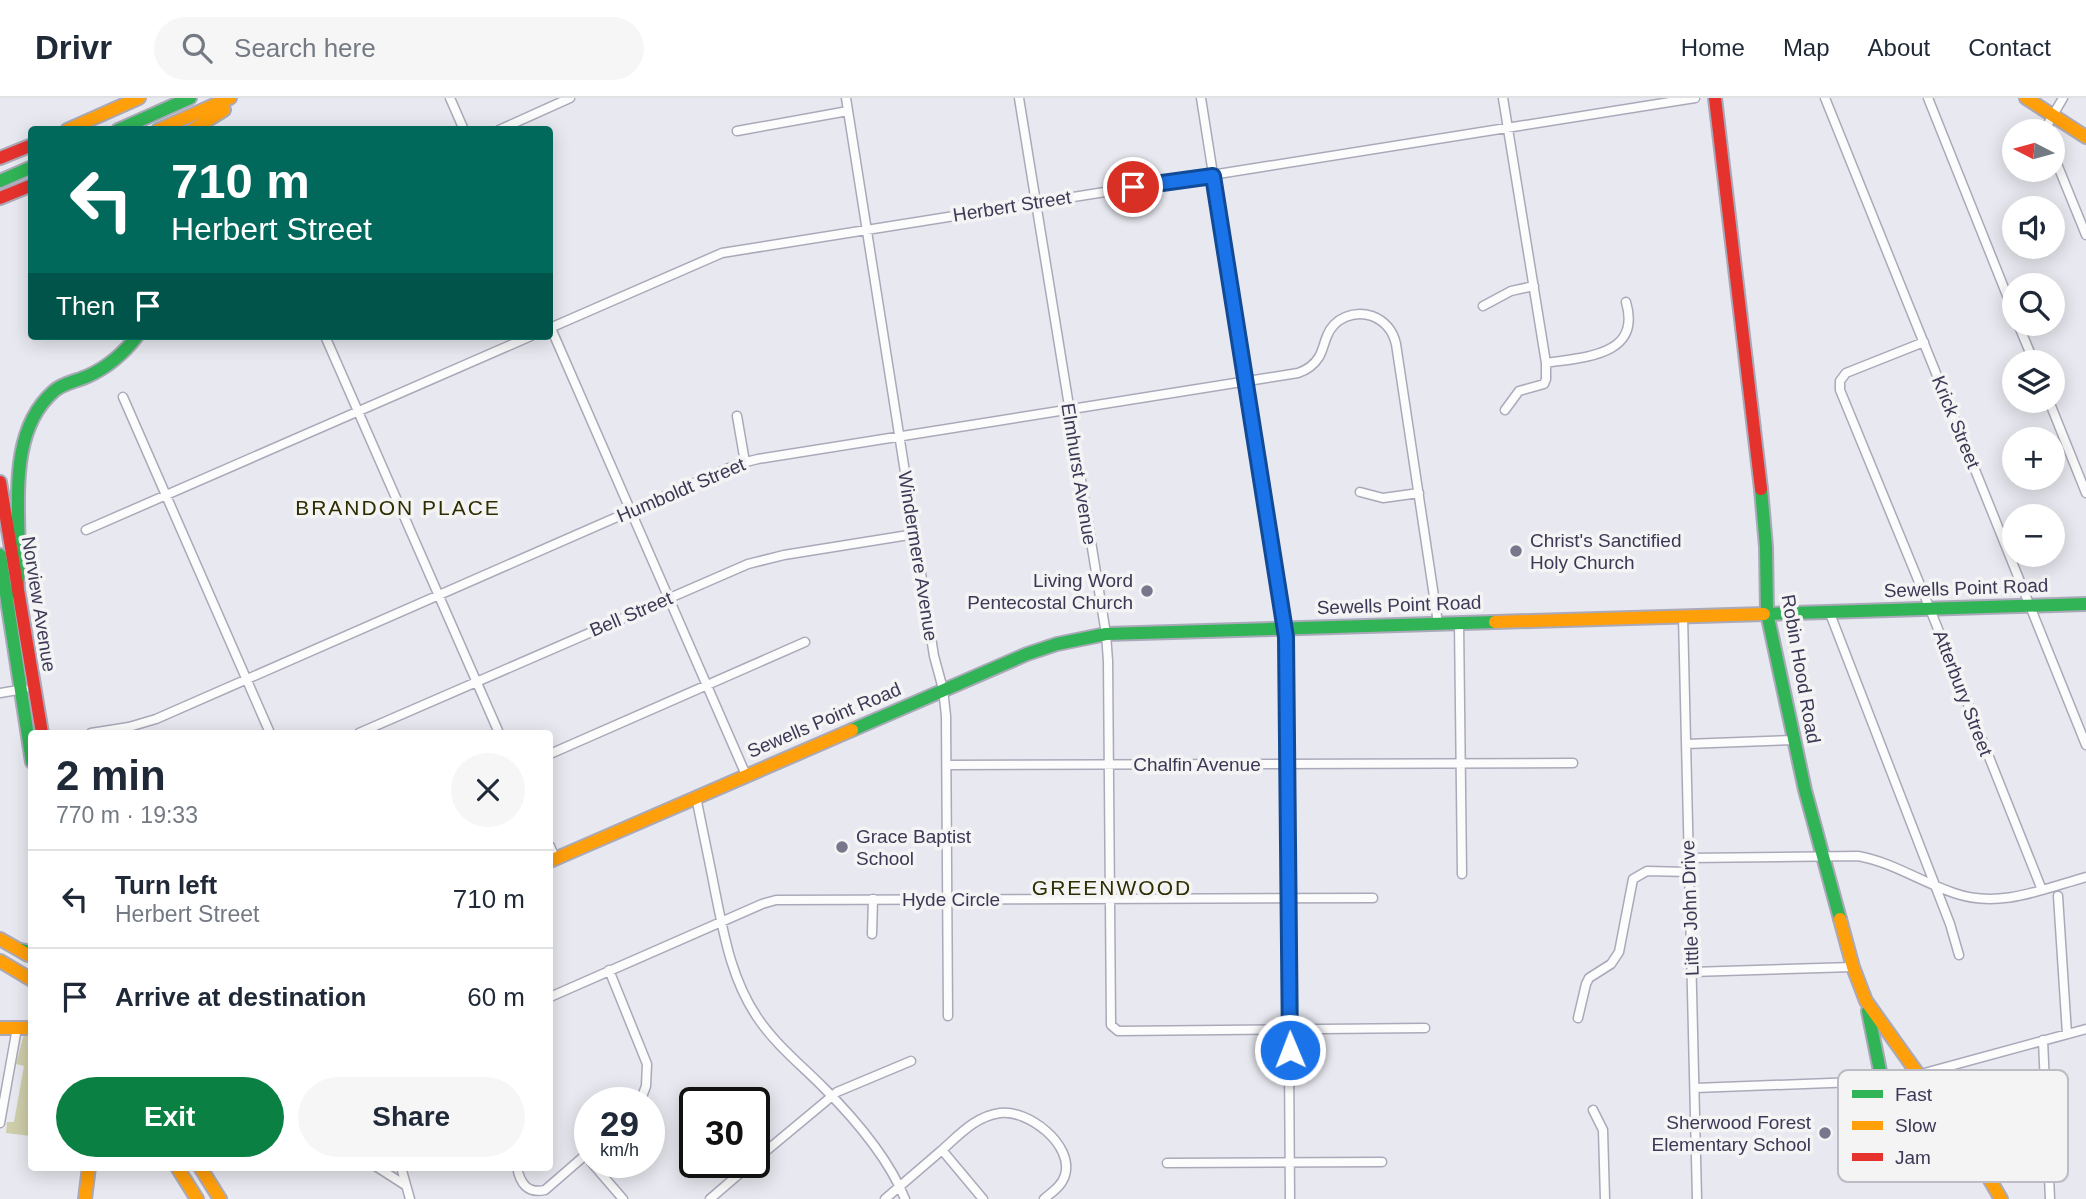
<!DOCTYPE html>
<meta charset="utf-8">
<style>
body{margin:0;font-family:Helvetica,sans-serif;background:#f6f6f7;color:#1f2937;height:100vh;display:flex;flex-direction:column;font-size:26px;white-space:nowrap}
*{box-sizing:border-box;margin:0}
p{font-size:23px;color:#747a83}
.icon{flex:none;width:38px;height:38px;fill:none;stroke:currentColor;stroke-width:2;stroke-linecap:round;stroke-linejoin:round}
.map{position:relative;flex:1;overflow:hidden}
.drawer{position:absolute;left:28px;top:632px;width:525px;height:441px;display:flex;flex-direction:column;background:#fff;border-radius:7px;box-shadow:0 4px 18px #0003}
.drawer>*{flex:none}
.top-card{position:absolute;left:28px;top:28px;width:525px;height:214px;border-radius:7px;box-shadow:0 4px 18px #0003;background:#00695c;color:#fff;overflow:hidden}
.needle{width:46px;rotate:276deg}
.controls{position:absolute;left:2002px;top:21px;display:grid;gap:14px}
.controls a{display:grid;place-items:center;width:63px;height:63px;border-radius:50%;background:#fff;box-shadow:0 4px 18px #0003;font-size:35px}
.speed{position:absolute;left:574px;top:989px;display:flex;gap:14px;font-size:35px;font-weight:700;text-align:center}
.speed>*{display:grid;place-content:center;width:91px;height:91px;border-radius:50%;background:#fff;box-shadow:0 4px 18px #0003;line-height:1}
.speed small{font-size:18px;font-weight:400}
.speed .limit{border:4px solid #111;border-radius:10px;background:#fff;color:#111}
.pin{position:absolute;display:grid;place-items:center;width:60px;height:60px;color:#fff;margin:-30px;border:4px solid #fff;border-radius:50%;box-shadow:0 2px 7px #0007}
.me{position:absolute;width:77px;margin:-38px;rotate:359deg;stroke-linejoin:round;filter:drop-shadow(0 0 5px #0008)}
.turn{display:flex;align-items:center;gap:24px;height:147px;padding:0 28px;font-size:32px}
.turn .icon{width:91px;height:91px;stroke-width:2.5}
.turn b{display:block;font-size:49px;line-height:60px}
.then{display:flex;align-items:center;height:66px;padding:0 28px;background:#0003;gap:14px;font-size:26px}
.round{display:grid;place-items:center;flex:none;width:74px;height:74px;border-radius:37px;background:#f6f6f7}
.head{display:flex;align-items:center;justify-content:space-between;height:119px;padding:0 28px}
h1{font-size:42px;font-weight:600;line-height:52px}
.button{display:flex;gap:14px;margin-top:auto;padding:14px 28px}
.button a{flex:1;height:80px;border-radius:42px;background:#0b8043;color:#fff;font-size:28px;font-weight:600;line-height:80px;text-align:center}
.button a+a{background:#f6f6f7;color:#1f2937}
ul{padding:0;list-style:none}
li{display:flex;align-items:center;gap:21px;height:98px;padding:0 28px;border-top:2px solid #e0e1e3}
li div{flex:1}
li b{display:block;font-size:26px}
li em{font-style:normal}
header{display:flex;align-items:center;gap:42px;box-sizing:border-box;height:98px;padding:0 35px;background:#fff;border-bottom:2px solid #e0e1e3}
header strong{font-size:33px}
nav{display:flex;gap:38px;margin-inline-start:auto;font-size:24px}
.search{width:490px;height:63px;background:#f6f6f7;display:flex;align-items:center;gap:18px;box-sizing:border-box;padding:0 24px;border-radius:38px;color:#747a83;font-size:26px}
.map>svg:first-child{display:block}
.green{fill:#ceceaa}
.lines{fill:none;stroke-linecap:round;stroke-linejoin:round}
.street-casing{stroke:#aaa9b9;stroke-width:11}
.fast-casing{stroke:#aaa9b9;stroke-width:16}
.slow-casing{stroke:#aaa9b9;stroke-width:16}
.jam-casing{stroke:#aaa9b9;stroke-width:16}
.street{stroke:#fcfcfd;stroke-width:8}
.fast{stroke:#30b455;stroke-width:12}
.slow{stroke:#ff9f0a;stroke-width:12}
.jam{stroke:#e5322d;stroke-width:12}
.route-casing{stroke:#114b97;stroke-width:18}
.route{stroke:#1a73e8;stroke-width:12}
.poi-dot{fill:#78768c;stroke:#f4f4f4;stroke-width:2.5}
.labels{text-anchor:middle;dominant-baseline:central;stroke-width:7;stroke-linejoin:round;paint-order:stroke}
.street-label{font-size:19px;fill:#3c3856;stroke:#f4f4f4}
.poi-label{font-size:19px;fill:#3c3856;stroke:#f4f4f4;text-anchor:start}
.neighbourhood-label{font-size:21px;letter-spacing:2px;fill:#2f2e03;stroke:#f4f4f4}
.key{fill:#f4f4f4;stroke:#bdbcc5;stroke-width:2}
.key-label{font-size:19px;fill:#3c3856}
</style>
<header>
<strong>Drivr</strong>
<div class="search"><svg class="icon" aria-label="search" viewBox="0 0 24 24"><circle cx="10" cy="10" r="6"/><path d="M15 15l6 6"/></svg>Search here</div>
<nav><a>Home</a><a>Map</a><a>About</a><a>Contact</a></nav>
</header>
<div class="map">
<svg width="2086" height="1101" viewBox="0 0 2086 1101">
<rect width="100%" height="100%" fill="#e8e8f0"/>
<path class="green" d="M28,937h4l-1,101 -25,-3 1,-11h7l10,-56 -8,-2 7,-27z"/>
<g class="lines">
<defs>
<path id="street" d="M450,0l14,32
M846,0l88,558 9,33 3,27 2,300
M1019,0l87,536 2,27 3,364 7,6 307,-3
M1201,0l85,539 4,562
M1503,0l43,265v16l-2,5 -25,7 -14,19
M1825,0l261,647
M1928,0l86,215
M499,32l71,-32
M737,33l111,-20
M2047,33l2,-9 14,-24
M2053,56l33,81
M1483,208l28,-15 23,-5
M2018,226l16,38
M550,228l196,449
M550,230l172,-75 973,-155
M325,238l174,397
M1924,244l-78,31 -6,8v9l90,219 112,281
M1546,265c38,-6 96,-7 80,-61
M123,299l147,336
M2049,303l37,92
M737,318l8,46
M1360,394l23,6 36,-5
M86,432l445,-194
M1829,513l121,313 9,31
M1683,518l14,583
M1459,524l3,252
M0,595l24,-4
M91,635l38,-6 27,-8 582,-255 20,-5 540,-86c9,-3 16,-8 21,-16 4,-7 5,-14 8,-21 7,-18 27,-26 45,-20 13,5 21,15 24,28l42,279
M359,635l389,-169 36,-9 131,-21
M1686,646l108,-4
M550,656l255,-112
M947,667l626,-2
M696,698c6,32 13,63 19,95 9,44 16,87 42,126 18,27 43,47 66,70 30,30 66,72 82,112
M550,748l5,12
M1689,760l169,-2c34,6 63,26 96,37 45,16 89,-4 132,-16
M2058,798l9,138
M872,836l1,-35
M609,872l38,94 -1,22 -6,16
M1692,874l161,-5
M550,899l212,-93 14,-4 597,-2
M1578,920l8,-34 3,-6 22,-14 8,-12 14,-73 14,-8 42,1
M2043,942l7,159
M1695,990l187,-7 35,-6 169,-46
M1593,1012l10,20 2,69
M0,1025l17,-95
M754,1063l83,-69 74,-31
M591,1064l32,37
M1167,1065l215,-1
M377,1069l28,18
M401,1069l9,32
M517,1069c3,16 10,27 28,23l45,-39
M710,1101l43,-37
M885,1101l57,-49
M983,1101l-41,-49c17,-15 34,-34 58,-37 28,-4 74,32 65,62 -3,11 -13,17 -21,24"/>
<path id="fast" d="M118,32l72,-32
M0,83l32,-14
M1761,391l5,58 1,66 38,177 35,129
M0,457l32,207
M17,495c8,-65 -17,-155 37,-202 9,-8 23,-10 34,-15 20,-9 36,-23 49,-40
M1764,516l322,-10
M852,632l175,-76 30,-10 49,-10 389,-12
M20,852l12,2
M1868,913l14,70"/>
<path id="slow" d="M2026,0l60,39
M67,32l72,-32
M158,32l72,-32
M192,32l32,-20
M1495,524l269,-8
M550,763l302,-131
M1840,821l13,48 13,34 109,153 26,45
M0,841l28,16
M0,863l32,19
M0,930h32
M177,1069l20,32
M200,1069l20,32
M85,1101l4,-32"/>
<path id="jam" d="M1715,0l46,391
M0,60l32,-13
M0,100l32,-13
M0,384l42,251"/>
</defs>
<use href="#street" class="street-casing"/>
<use href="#fast" class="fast-casing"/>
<use href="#slow" class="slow-casing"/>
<use href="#jam" class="jam-casing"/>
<use href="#street" class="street"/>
<use href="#fast" class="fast"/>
<use href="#slow" class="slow"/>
<use href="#jam" class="jam"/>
</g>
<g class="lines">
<defs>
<path id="route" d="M1133,89l80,-11 73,461 4,413"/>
</defs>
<use href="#route" class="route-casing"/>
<use href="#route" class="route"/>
</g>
<g class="poi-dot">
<circle cx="1516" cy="453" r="7"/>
<circle cx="1147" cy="493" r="7"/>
<circle cx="842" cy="749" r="7"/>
<circle cx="1825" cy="1035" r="7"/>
</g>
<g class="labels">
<g class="street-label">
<text transform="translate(1012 108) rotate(-9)">Herbert Street</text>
<text transform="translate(1956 324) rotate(68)">Krick Street</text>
<text transform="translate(1079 376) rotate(81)">Elmhurst Avenue</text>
<text transform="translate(681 392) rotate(-23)">Humboldt Street</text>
<text transform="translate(918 458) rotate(81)">Windermere Avenue</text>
<text transform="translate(1966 490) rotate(-2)">Sewells Point Road</text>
<text transform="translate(39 506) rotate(81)">Norview Avenue</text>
<text transform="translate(1399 507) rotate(-2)">Sewells Point Road</text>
<text transform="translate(631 516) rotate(-23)">Bell Street</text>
<text transform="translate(1801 571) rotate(80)">Robin Hood Road</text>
<text transform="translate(1963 595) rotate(69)">Atterbury Street</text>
<text transform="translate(824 622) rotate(-23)">Sewells Point Road</text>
<text x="1197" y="666">Chalfin Avenue</text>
<text x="951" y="801">Hyde Circle</text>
<text transform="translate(1690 810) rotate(-92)">Little John Drive</text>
</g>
<g class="poi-label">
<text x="1530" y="442">Christ's Sanctified<tspan x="1530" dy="22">Holy Church</tspan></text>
<text x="1133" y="482" text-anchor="end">Living Word<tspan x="1133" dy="22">Pentecostal Church</tspan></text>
<text x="856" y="738">Grace Baptist<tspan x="856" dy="22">School</tspan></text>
<text x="1811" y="1024" text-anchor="end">Sherwood Forest<tspan x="1811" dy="22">Elementary School</tspan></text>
</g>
<g class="neighbourhood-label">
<text x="398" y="409">BRANDON PLACE</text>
<text x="1112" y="789">GREENWOOD</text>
</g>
</g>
<rect x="1838" y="972" width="230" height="112" rx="10" class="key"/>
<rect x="1852" y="992" width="31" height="8" fill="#30b455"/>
<rect x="1852" y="1023" width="31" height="9" fill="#ff9f0a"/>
<rect x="1852" y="1055" width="31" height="8" fill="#e5322d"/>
<g class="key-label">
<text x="1895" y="1003">Fast</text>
<text x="1895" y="1034">Slow</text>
<text x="1895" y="1066">Jam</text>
</g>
</svg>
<div class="controls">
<a><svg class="needle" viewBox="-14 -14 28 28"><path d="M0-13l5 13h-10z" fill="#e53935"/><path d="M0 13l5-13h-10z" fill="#747a83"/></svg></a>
<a><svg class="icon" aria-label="sound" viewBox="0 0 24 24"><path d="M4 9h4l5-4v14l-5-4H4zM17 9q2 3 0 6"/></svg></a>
<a><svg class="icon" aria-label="search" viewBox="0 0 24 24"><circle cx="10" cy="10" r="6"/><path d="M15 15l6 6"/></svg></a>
<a><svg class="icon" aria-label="layers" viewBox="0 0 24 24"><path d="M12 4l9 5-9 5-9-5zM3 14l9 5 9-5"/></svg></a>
<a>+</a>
<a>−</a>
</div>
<div class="speed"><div>29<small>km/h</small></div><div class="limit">30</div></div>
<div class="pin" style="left:1133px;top:89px;background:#d93025"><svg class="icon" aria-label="arrive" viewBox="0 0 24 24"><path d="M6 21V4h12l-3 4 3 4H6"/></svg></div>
<svg class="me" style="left:1290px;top:952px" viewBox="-20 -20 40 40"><circle r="17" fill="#1a73e8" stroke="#fff" stroke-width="3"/><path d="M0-11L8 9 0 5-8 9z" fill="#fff"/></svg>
<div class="top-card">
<div class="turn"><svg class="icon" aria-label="left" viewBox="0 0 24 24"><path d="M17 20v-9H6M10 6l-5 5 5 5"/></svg><div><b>710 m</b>Herbert Street</div></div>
<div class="then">Then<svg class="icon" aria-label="arrive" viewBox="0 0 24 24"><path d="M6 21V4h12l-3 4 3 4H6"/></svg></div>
</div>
<section class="drawer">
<div class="head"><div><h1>2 min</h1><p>770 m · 19:33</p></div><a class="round"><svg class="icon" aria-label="close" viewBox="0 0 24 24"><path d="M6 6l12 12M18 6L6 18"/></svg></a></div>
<ul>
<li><svg class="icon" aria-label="left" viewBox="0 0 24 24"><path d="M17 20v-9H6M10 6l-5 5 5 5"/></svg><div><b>Turn left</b><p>Herbert Street</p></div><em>710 m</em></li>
<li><svg class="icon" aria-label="arrive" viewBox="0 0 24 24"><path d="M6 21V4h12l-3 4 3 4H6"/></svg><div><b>Arrive at destination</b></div><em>60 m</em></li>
</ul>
<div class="button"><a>Exit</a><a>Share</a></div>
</section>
</div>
